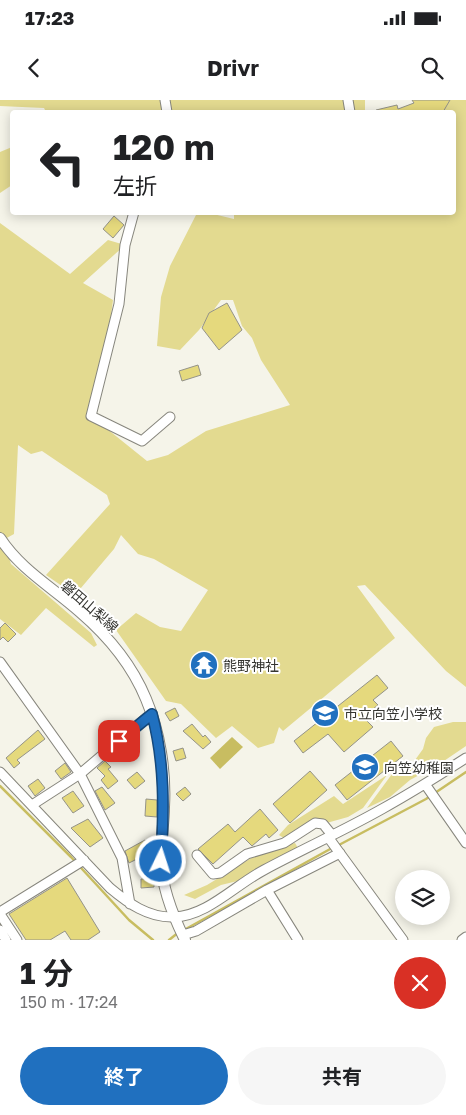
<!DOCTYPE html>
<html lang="ja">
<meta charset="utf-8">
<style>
body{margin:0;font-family:"Golos Text","Noto Sans JP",sans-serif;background:#f6f6f6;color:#202124;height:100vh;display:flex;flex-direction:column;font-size:19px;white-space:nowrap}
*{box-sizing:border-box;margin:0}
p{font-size:16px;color:#757577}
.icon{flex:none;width:28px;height:28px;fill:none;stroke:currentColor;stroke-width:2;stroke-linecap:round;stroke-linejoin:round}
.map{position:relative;height:840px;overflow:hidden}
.drawer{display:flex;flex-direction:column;background:#fff;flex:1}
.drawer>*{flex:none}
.banner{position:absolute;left:10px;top:10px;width:446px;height:105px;border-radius:5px;box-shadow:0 2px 12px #0003;background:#fff;color:#202124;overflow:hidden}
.fabs{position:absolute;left:395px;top:770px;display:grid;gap:10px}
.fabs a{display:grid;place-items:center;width:55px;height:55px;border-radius:50%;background:#fff;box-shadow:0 2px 12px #0003;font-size:25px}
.pin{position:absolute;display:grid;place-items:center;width:42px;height:42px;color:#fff;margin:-21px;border-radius:10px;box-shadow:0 2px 8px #0006}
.me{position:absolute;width:55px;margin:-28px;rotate:4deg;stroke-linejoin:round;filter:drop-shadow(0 0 4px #0008)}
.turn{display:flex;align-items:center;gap:18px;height:105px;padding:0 20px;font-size:22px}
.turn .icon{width:65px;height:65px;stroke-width:2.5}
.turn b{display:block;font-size:35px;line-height:42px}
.round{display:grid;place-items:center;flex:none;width:52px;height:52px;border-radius:26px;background:#f6f6f6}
.overview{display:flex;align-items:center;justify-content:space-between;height:85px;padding:0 20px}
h1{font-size:30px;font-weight:700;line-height:38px}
.primary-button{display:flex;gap:10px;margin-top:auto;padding:10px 20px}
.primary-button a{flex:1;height:58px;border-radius:30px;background:#2070bf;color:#fff;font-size:20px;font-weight:700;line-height:58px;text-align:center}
.primary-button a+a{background:#f6f6f6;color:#202124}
.status{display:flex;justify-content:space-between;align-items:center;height:35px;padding:0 25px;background:#fff;direction:ltr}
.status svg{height:14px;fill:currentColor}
header{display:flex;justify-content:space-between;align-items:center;height:65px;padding:0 20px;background:#fff;font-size:22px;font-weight:700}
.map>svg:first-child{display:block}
.green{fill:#e3da90}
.water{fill:#c8bd61}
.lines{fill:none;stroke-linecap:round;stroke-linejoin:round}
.stream{stroke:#c8bd61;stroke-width:2.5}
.building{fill:#e5d97d;stroke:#949389}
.minor-casing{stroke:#87867d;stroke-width:11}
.major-casing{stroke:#87867d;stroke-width:12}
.minor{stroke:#fff;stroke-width:9}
.major{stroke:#fff;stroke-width:10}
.route-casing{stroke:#15497c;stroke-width:12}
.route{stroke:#2070bf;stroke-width:9}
.labels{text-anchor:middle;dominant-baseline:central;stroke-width:4;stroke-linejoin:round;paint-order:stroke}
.street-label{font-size:14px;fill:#353531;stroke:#fff}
.poi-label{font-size:14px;fill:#353531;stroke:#fff;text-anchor:start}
</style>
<div class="status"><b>17:23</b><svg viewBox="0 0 49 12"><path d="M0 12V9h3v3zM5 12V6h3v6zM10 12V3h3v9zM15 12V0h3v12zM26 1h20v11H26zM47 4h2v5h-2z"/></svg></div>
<header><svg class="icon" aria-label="back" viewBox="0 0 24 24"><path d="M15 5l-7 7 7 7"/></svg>Drivr<svg class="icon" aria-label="search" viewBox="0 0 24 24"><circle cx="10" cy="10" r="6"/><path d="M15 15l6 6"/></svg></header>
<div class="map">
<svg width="466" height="840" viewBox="0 0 466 840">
<rect width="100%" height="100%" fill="#f5f4e9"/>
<path class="green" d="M0,0h365v12h-319l-2,-4 -44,-2z
M442,0h24v587l-20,-16 -81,-86 -8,1 38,52 -112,93 -4,-4 -5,16 -16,5 -26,-22 -16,12 -35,-34 -15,-3 -50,-71 20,-17 24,14 21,4 27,-41 -54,-31 -16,-5 -17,-19 -7,14 -39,46 -29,-20 64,-71 -3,-9 -65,-44 -11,3 -13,-9 -4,89 -11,6 8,24 80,69 6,12 -3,2 -48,-39 -25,27 -21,-16v-396l70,51 38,-34 17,5 -42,38 30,17 -6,47 -16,69 56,45 21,-6 38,-24 84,-26 -29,-45 -9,-22 -10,-12 -9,-26h-12l-22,30 -19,20 -23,-4 4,-49 9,-31 27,-53h12l25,6v-7h220v-100h-19z
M12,47v38l-12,8v-41z
M453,622h13v24l-28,19 -28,15 -20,17 -23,11 25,-34 18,-7 13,-18 3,-11 8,-11z
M387,675l-24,33 -15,9 -25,7 -38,15 -6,-4 9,-10 46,-29 9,8z
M295,743l3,5 -48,30 -29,7 -26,14 -11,-4 23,-10 56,-34z"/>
<path class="water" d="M232,637l11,10 -23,22 -10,-11z"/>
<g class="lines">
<path class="stream" d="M0,686l71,71 58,63 24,20
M337,746l89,-47 40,-27
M3,826l8,14
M184,830l148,-82
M169,840l10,-8"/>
</g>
<path class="building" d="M412,0h38l-7,12h-67v-2l21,-5 1,4 16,-6z
M114,116l10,9 -11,13 -10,-9z
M227,203l15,27 -23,20 -17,-22 7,-15z
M198,265l3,10 -19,6 -3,-10z
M5,523l11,11 -8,8 -5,-5 -3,3v-12z
M202,555l12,12 -8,7 -11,-12z
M377,575l11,13 -15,12 5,5 -15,12 10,10 -29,25 -16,-18 -25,19 -9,-12z
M175,608l4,8 -9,5 -5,-8z
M192,624l11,13 2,-2 6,7 -8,7 -20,-18z
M38,630l7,9 -28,21 3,3 -6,5 -8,-10z
M391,641l12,15 -56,44 -12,-15z
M183,648l3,10 -10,3 -3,-10z
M105,661l6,6 -3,2 10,12 -10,8 -7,-9 4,-4 -8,-8z
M65,663l6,9 -10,7 -6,-8z
M310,671l17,19 -37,33 -17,-19z
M137,672l8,9 -10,8 -8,-9z
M38,679l7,9 -10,8 -7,-10z
M102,687l13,16 -10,7 -10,-19z
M185,687l6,7 -8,7 -7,-7z
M73,691l11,15 -11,7 -11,-15z
M146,699l11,1v17l-12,-1z
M260,709l18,21 -9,8 -3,-4 -14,12 -9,-9 -30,27 -15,-15 30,-25 7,8z
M88,719l15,19 -13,9 -19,-19z
M145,740l6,12 -22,11 -4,-12z
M67,778l33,54 -12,8h-17l-6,-9 -15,9h-24l-17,-26z
M141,779h13v8l-13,1z"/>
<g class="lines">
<defs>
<path id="minor" d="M165,0l2,12
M348,0l2,12
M134,112l-9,33 -6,59 -28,112 51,25 28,-24
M0,562l80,112 42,84 8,46
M0,672l110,116c18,15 38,30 64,29 33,-1 61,-32 90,-47 39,-21 79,-39 118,-61 29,-16 56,-33 84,-51
M425,684l41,59
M32,705l48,-31 72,-61
M328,737l75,103
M197,755l16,19 7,-1 27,-19 37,-11 31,-20 8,1 9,11
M267,790l31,50
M0,812l84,-52
M0,814l17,26
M0,830l6,10
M183,835l13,-4 71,-41 73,-37
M462,840l4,-3"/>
<path id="major" d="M0,438c21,32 52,49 80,74 28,24 52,53 66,87 14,33 20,73 18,108 0,18 -4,36 -3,54 1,27 12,55 24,79"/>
</defs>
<use href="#minor" class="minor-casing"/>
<use href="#major" class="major-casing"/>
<use href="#minor" class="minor"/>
<use href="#major" class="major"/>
</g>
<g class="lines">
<defs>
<path id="route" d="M119,641l33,-27c13,49 12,96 9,147"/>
</defs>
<use href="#route" class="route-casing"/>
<use href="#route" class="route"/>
</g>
<defs>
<symbol id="temple-disc" viewBox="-11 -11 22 22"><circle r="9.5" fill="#2070bf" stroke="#fff"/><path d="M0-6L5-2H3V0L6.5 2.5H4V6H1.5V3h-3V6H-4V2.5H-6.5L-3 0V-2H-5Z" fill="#fff"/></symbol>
<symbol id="school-disc" viewBox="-11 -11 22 22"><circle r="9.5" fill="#2070bf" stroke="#fff"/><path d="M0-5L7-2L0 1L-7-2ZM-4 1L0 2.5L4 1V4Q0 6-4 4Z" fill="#fff"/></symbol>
</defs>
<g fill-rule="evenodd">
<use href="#temple-disc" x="188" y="549" width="32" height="32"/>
<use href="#school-disc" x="309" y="597" width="32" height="32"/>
<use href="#school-disc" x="349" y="651" width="32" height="32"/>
</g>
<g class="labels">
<g class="street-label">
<text transform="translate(90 506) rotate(41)">磐田山梨線</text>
</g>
<g class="poi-label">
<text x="223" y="565">熊野神社</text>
<text x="344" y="613">市立向笠小学校</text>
<text x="384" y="667">向笠幼稚園</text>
</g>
</g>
</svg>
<div class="fabs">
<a><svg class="icon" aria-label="layers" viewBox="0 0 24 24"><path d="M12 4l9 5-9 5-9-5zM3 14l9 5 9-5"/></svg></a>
</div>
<div class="pin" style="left:119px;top:641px;background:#d93025"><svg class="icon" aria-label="arrive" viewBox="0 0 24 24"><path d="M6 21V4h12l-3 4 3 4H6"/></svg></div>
<svg class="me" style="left:161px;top:761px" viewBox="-20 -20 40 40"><circle r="17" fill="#2070bf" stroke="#fff" stroke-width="3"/><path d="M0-11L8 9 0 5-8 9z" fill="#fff"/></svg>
<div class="banner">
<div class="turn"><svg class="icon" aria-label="left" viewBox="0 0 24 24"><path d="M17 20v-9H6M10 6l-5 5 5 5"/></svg><div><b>120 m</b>左折</div></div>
</div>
</div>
<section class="drawer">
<div class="overview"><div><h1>1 分</h1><p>150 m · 17:24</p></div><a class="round" style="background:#d93025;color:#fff"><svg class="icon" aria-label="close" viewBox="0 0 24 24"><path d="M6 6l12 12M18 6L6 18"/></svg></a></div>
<div class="primary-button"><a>終了</a><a>共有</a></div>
</section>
